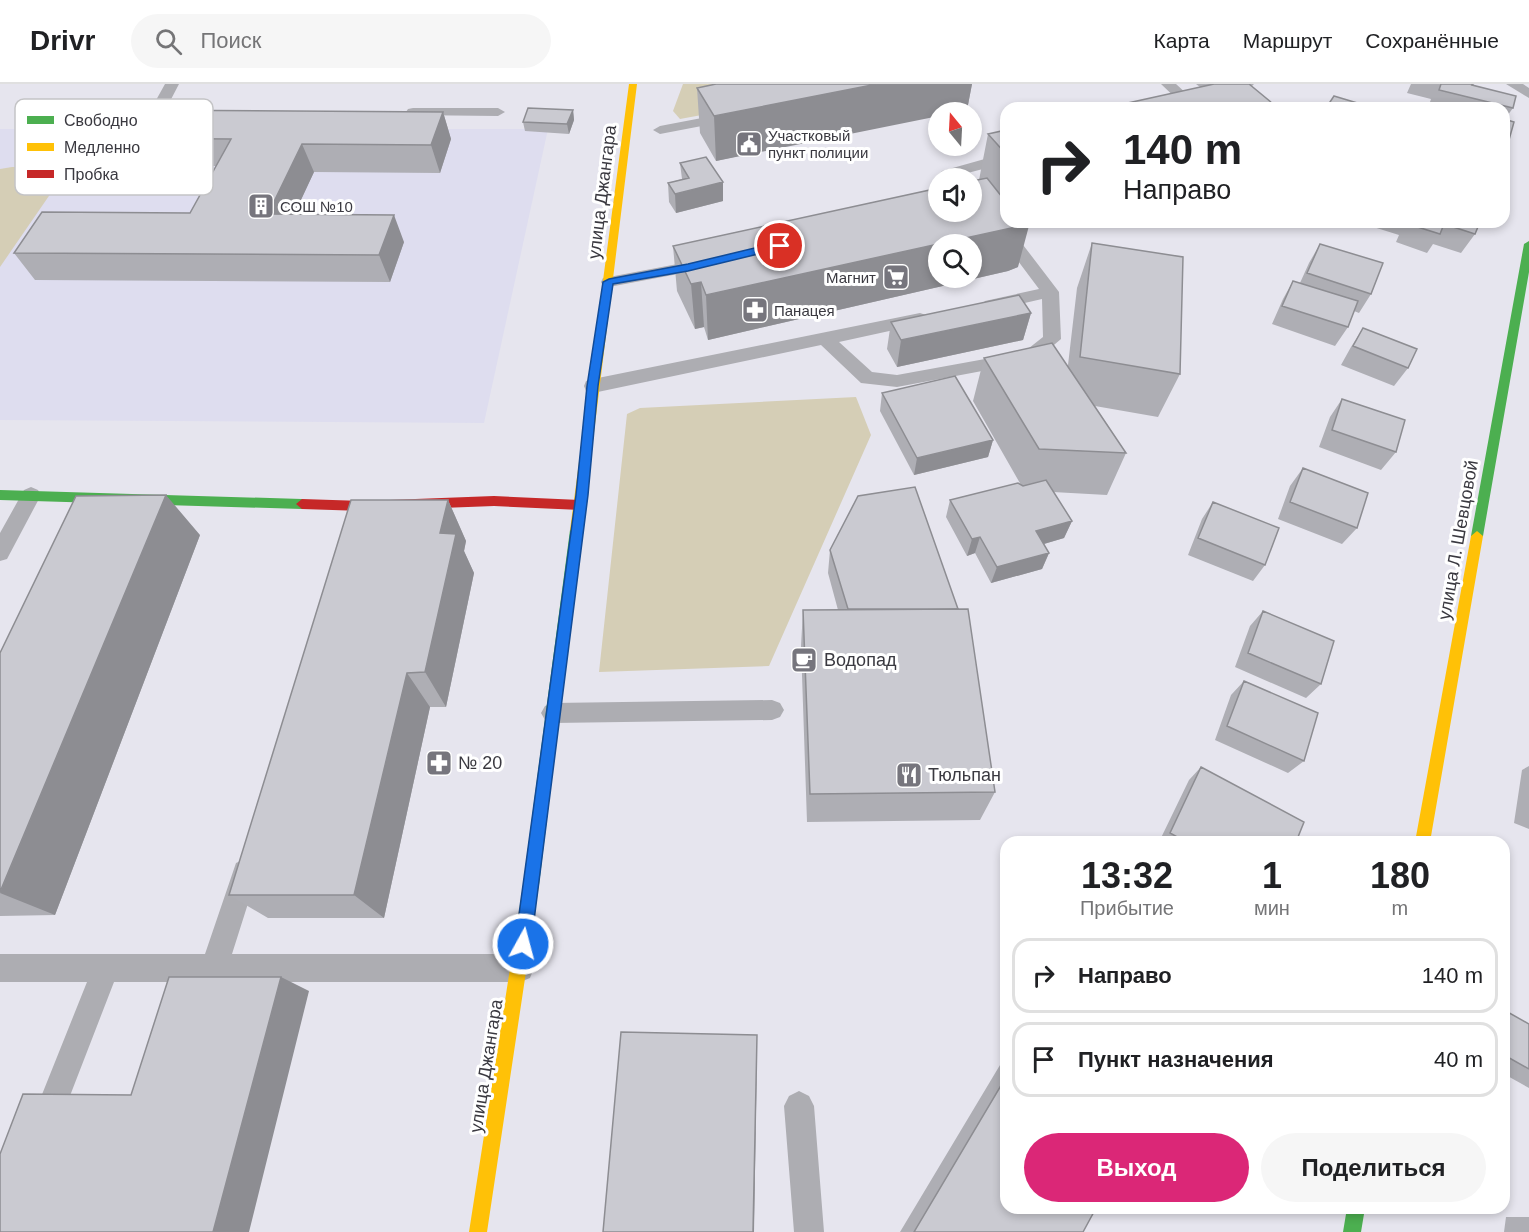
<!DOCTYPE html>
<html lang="ru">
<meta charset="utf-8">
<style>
body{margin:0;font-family:Helvetica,sans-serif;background:#f6f6f6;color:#202124;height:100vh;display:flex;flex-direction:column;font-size:22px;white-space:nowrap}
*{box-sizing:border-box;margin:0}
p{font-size:20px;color:#757577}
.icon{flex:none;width:33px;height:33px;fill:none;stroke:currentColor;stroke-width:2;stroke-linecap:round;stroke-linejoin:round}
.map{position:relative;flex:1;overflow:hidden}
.panel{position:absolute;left:1000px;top:752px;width:510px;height:378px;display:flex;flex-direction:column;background:#fff;border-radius:18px;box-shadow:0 3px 9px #0003}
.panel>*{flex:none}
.banner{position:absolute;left:1000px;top:18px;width:510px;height:126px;border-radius:18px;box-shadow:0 3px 9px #0003;background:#fff;color:#202124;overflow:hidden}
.needle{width:39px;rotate:342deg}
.fabs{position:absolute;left:928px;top:18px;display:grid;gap:12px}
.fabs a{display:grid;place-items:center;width:54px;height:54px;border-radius:50%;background:#fff;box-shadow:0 3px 9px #0003;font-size:30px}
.pin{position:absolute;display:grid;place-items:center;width:51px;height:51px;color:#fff;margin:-26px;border:3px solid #fff;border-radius:50%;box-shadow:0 2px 6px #0007}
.me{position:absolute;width:66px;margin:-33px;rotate:7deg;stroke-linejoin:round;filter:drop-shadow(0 0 4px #0008)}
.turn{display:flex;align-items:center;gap:21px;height:126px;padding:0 24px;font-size:27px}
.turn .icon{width:78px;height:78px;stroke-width:2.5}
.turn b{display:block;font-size:42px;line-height:51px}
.eta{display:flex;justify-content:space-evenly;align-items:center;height:102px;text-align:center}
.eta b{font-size:36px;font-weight:700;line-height:42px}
.button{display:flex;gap:12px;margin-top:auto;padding:12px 24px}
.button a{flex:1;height:69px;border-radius:36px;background:#db2777;color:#fff;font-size:24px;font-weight:700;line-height:69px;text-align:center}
.button a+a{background:#f6f6f6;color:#202124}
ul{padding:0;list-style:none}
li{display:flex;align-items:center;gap:18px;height:75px;margin:0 12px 9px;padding:0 12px;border:3px solid #e0e0e0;border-radius:18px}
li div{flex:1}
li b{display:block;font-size:22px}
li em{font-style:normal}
header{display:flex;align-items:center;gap:36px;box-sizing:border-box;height:84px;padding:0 30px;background:#fff;border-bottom:2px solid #e0e0e0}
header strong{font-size:28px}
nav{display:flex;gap:33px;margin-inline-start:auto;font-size:21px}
.search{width:420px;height:54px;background:#f6f6f6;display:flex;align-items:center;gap:15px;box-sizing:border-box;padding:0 21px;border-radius:33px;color:#757577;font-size:22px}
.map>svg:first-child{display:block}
.built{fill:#deddef}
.green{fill:#d5ceb6}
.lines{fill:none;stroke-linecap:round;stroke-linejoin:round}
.lane{fill:#adadb2;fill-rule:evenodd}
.fast{fill:#4caf50;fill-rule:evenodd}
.slow{fill:#ffc107;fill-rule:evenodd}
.jam{fill:#c62828;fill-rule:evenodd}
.wall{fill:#aeaeb4}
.shaded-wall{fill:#8d8d92;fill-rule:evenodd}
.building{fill:#cacad1;stroke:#8d8d92;stroke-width:1.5}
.route{fill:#1a73e8;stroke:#114b97;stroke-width:1.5}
.labels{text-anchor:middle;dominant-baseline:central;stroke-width:6;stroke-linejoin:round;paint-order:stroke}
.far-poi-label{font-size:15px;fill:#3a3940;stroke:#fff;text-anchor:start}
.street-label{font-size:18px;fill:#3a3940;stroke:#fff}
.poi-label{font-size:18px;fill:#3a3940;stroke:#fff;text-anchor:start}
.key{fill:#fff;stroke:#c4c4c6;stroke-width:1.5}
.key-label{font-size:16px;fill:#3a3940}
</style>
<header>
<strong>Drivr</strong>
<div class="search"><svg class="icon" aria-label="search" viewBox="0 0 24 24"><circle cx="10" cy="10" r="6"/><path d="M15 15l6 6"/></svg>Поиск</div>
<nav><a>Карта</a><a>Маршрут</a><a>Сохранённые</a></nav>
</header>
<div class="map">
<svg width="1529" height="1148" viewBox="0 0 1529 1148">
<rect width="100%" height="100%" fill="#e6e5ee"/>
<path class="built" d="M0,45h548l-64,294 -484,-3z"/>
<path class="green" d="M683,0h187l-190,35 -7,-8z
M56,82l6,11 -62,90v-98l12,-2z
M856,313l15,38 -102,231 -170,6 28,-258 13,-6z"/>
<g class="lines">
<path class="lane" d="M165,0h14l-12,23 26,1 2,3 -2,3h-41l-2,-3z
M1161,0h15l25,23 -18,1 1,-2z
M1506,0h17l6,4v10z
M413,24h85l7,4 -7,4 -90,-1 -2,-3 2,-3z
M728,29l7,4 -2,3 -73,14 -7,-4 7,-4z
M1006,69v10l-50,13v2h-14l-3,-4 3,-3z
M972,119l29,13 55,72 3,4 2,47 -26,22 -138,26 -36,-4 -40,-38 -228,48 -7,-2 -2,-5 2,-5 7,-2 327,-66 6,2 3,4 -3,4 -87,19 33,30 25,3 127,-23 19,-15 -1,-38 -51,12 -6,-2 -3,-4 3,-4 54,-12 -50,-67 -22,-10h5z
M704,175l6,1 2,4 -2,4 -101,19 -6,-1 -2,-4 2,-4 6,-1z
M31,403l7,3 3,5 -34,64 -7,2v-28l24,-43z
M772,616l8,3 4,7 -4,7 -8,3 -219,3 -8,-3 -4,-7 4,-7 8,-3z
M245,775l9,4 4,9 -26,82h288l10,4 4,10 -4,10 -10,4h-406l-58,150 -10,5 -10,-5 -5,-10 56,-140h-87v-28h205l31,-91z
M799,1007l10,5 5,10 10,126h-30l-10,-126 5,-10z"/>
<path class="fast" d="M1529,157v31l-46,264 -6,5 -6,-5 53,-292z
M0,406l302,9 6,5 -6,5 -302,-9z
M576,441l6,5 -43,355 -3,5 -5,3 -5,-3 -3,-5 47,-355z
M1347,1124h18l-4,24h-18z"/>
<path class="slow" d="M629,0h8l-55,446 -6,5 -6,-5z
M1477,447l6,5 -53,306h-15l56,-306z
M531,793l5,3 3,5 -52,347h-18l54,-347 3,-5z"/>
<path class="jam" d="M494,412l86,4 6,5 -6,5 -86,-4 -131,5 -61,-2 -6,-5 6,-5 61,2z"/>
</g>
<path class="wall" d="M716,0h256l-5,26 -12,2h-16l-223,49 -16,-28 -3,-45z
M1196,0h58l-2,2 -52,1z
M1411,0h62l-1,1 41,23 -8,11 4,21 -5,7v-39h-76l3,-9 -24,-6z
M573,26l1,10 -5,14 -44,-3 -2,-9z
M443,28l8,27 -11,34 -126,-1 -20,42 110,28 -14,40 -355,-2 -21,-27 176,-40 26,-47h-90l-17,-28z
M1006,46v92l12,45 -10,4 -300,69 -4,-13 -9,2 -18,-38 -4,-45 306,-66 9,-46z
M680,79l43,19v19l-47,12 -7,-11 -1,-19 14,-4z
M1368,138h112l-5,12 -14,19 -28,-9 -6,9 -31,-11 3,-7 -32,-10z
M1092,159l88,131 -22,43 -63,-11 31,47 -19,42 -54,-3 19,29 -8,17 -20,6 5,9 -7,16 -51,14 -16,-30 -8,3 -21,-39 4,-17 71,-15 -48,-84 11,-43 84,7 9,-77z
M1320,160l51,50 -12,19 -5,-2 -6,16 -13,19 -63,-22 11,-25 10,-18 7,2 9,-20z
M1031,229l-8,27 -126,27 -10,-18 4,-27z
M1363,244l45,40 -14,18 -53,-21 10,-18z
M882,309l111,47 -5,17 -74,18 -34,-64z
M1342,315l54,53 -15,18 -62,-23 11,-30z
M1303,384l54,60 -15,16 -64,-25 12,-33z
M448,416l18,41 -2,10 10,22 -28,134h-16l-46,211h-116l-39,-23z
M1213,418l52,63 -12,16 -65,-26 14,-36z
M200,451l-145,380 -55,1v-263z
M830,466l165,242 -15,28 -173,2 -6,-176 2,-36h35l-10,-37z
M1263,527l58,73 -15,14 -71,-31 15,-41z
M1244,597l60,80 -16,12 -73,-33 16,-45z
M1529,682v63l-15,-6 8,-53z
M1201,683l95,75h-137l30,-62z
M1504,926l25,14v64l-25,-14z
M1006,971v153l77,24h-183z
M1506,1133h23v15h-25z"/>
<path class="shaded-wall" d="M877,0h95l-5,26 -12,2h-16v4l-223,45 -2,-45z
M1272,19l-2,5h-19z
M573,26l1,10 -5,14 -2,-10z
M443,28l8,27 -11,34 -9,-28z
M302,60l12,28 -32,69 -14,-27z
M723,98v19l-47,12 -1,-19z
M394,131l10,27 -14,40 -11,-27z
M1030,138l-12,45 -10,4 -300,69 -2,-45zM939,160h33v34h-33z
M701,198l3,45 -9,2 -4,-45z
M1031,229l-8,27 -126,27 4,-27z
M993,356l-5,17 -74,18 3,-17z
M166,411l34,40 -145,380 -55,-22z
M448,416l18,41 -2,10 10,22 -28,134 -21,-35 15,-139z
M1072,437l-8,17 -34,10 6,-17z
M980,453l-5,16 -8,3 5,-17z
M1049,469l-7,16 -51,14 6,-16z
M407,589l23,34 -46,211 -30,-23z
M281,893l28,14 -60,241h-36z
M757,951v16l-3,181h-1z"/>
<path class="building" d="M716,0h161l-163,32 -17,-28z
M1214,0h35l23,19 -21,5h-146z
M1441,0h32l-1,1 44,11 -3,12 -74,-18z
M1334,12l40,12h-48z
M528,24l45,2 -6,14 -44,-2z
M129,26l314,2 -12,33 -129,-1 -34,70 126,1 -15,40 -365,-2 28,-41 148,1 41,-74 -122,-1z
M1504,35l10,3 -5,18 -5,-1z
M1006,46v24l-18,-20z
M706,73l17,25 -48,12 -7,-11 21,-5 -9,-15z
M987,94l19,24v20h23l-9,4 -314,69 -5,-13 -10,2 -18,-38 266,-58v24h33v-31z
M1409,138h71l-5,12 -31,-10 -4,10 -32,-10z
M1092,159l91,14 -3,117 -100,-17z
M1320,160l63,19 -12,31 -64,-21z
M1293,197l65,20 -10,26 -66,-21z
M1019,211l12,18 -130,27 -10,-18z
M1363,244l54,21 -9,19 -55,-22z
M1052,259l74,110 -87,-4 -55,-91z
M955,292l38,64 -76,18 -35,-65z
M1342,315l63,21 -9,32 -64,-22z
M1303,384l65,25 -11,35 -67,-26z
M1046,396l26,41 -36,10 13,22 -52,14 -17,-30 -8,2 -22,-39 68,-17 5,3z
M915,403l43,122h-110l-18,-59 28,-54z
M166,411l-166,397v-239l76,-157z
M351,416h97l-8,33 16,1 -31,138 -18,1 -53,222h-125z
M1213,418l66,26 -14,37 -67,-27z
M968,525l27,183 -185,2 -7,-184z
M1263,527l71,30 -13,43 -73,-31z
M1244,597l74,32 -14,48 -77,-35z
M1201,683l103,55 -8,20h-110l-16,-9z
M169,893h112l-68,255h-213v-78l23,-60 108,1z
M1504,926l25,14v45l-25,-14z
M621,948l136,3 -4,197h-150z
M1006,993v131h90l-13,24h-169z"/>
<path class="route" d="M780,158l5,4 -2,2 -95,23 -75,13 -15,102 -10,109 -57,449 -2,6 -6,3 -6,-3 -2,-6 61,-449 11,-109 16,-104 6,-3 79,-15z"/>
<defs>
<symbol id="civic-square" viewBox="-11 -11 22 22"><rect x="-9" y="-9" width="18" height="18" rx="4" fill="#76757d" stroke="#fff"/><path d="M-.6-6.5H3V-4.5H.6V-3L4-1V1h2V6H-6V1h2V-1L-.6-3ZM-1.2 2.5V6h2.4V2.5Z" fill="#fff"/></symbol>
<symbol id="building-square" viewBox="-11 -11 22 22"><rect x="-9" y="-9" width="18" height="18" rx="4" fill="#76757d" stroke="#fff"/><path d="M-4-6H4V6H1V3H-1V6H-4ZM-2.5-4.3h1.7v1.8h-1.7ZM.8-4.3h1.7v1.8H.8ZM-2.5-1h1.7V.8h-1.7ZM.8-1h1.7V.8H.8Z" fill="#fff"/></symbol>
<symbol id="supermarket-square" viewBox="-11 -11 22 22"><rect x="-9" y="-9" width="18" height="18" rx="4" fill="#76757d" stroke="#fff"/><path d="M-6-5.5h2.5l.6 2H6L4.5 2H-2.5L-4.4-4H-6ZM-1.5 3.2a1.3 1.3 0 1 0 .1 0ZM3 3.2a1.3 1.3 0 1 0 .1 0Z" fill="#fff"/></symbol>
<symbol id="pharmacy-square" viewBox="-11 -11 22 22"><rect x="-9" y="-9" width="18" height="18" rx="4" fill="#76757d" stroke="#fff"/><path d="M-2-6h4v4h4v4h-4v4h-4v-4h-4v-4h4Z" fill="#fff"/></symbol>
<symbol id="cafe-square" viewBox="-11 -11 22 22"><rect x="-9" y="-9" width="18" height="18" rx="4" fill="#76757d" stroke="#fff"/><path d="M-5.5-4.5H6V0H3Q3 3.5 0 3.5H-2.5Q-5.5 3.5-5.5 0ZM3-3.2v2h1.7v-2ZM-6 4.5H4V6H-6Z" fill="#fff"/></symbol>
<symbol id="restaurant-square" viewBox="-11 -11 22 22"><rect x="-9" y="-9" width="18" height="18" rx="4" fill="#76757d" stroke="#fff"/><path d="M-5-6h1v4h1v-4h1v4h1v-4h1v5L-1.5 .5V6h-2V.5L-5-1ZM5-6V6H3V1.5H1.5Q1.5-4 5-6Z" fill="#fff"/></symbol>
</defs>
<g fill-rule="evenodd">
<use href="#civic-square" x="734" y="45" width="30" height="30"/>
<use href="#building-square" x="246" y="107" width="30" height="30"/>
<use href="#supermarket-square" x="881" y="178" width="30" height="30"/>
<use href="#pharmacy-square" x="740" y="211" width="30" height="30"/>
<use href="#cafe-square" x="789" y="561" width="30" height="30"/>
<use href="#pharmacy-square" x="424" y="664" width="30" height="30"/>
<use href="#restaurant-square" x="894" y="676" width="30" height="30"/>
</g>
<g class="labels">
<g class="far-poi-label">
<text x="768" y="51">Участковый<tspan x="768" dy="17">пункт полиции</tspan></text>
<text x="280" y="122">СОШ №10</text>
<text x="876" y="193" text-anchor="end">Магнит</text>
<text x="774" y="226">Панацея</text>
</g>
<g class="street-label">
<text transform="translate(602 108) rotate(-83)">улица Джангара</text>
<text transform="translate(1458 456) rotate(-80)">улица Л. Шевцовой</text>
<text transform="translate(486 982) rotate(-81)">улица Джангара</text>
</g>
<g class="poi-label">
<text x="824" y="576">Водопад</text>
<text x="458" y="679">№ 20</text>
<text x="928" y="691">Тюльпан</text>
</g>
</g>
<rect x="15" y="15" width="198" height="96" rx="9" class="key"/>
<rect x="27" y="32" width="27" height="8" fill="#4caf50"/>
<rect x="27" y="59" width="27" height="8" fill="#ffc107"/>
<rect x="27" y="86" width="27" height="8" fill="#c62828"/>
<g class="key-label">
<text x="64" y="42">Свободно</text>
<text x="64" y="69">Медленно</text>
<text x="64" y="96">Пробка</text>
</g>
</svg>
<div class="fabs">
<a><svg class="needle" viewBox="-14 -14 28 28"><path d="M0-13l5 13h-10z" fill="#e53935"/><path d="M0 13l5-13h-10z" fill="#757577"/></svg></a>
<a><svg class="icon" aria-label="sound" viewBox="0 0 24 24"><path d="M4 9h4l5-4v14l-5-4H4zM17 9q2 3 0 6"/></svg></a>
<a><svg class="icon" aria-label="search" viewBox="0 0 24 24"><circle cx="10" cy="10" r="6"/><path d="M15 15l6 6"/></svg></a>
</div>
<div class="pin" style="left:780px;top:162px;background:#d93025"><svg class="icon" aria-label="arrive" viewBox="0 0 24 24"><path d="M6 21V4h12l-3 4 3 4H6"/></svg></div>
<svg class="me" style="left:523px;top:860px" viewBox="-20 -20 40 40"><circle r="17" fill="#1a73e8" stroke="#fff" stroke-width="3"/><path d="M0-11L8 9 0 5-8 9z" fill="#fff"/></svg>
<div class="banner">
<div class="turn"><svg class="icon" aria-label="right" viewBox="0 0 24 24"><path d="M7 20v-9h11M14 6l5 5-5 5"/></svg><div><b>140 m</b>Направо</div></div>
</div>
<section class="panel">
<div class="eta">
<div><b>13:32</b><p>Прибытие</p></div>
<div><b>1</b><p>мин</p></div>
<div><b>180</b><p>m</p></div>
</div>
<ul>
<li><svg class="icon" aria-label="right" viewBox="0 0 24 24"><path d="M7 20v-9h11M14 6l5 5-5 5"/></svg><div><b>Направо</b></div><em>140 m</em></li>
<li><svg class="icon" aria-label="arrive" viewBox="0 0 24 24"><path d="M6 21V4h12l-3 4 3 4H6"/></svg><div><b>Пункт назначения</b></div><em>40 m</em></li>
</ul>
<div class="button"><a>Выход</a><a>Поделиться</a></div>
</section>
</div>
